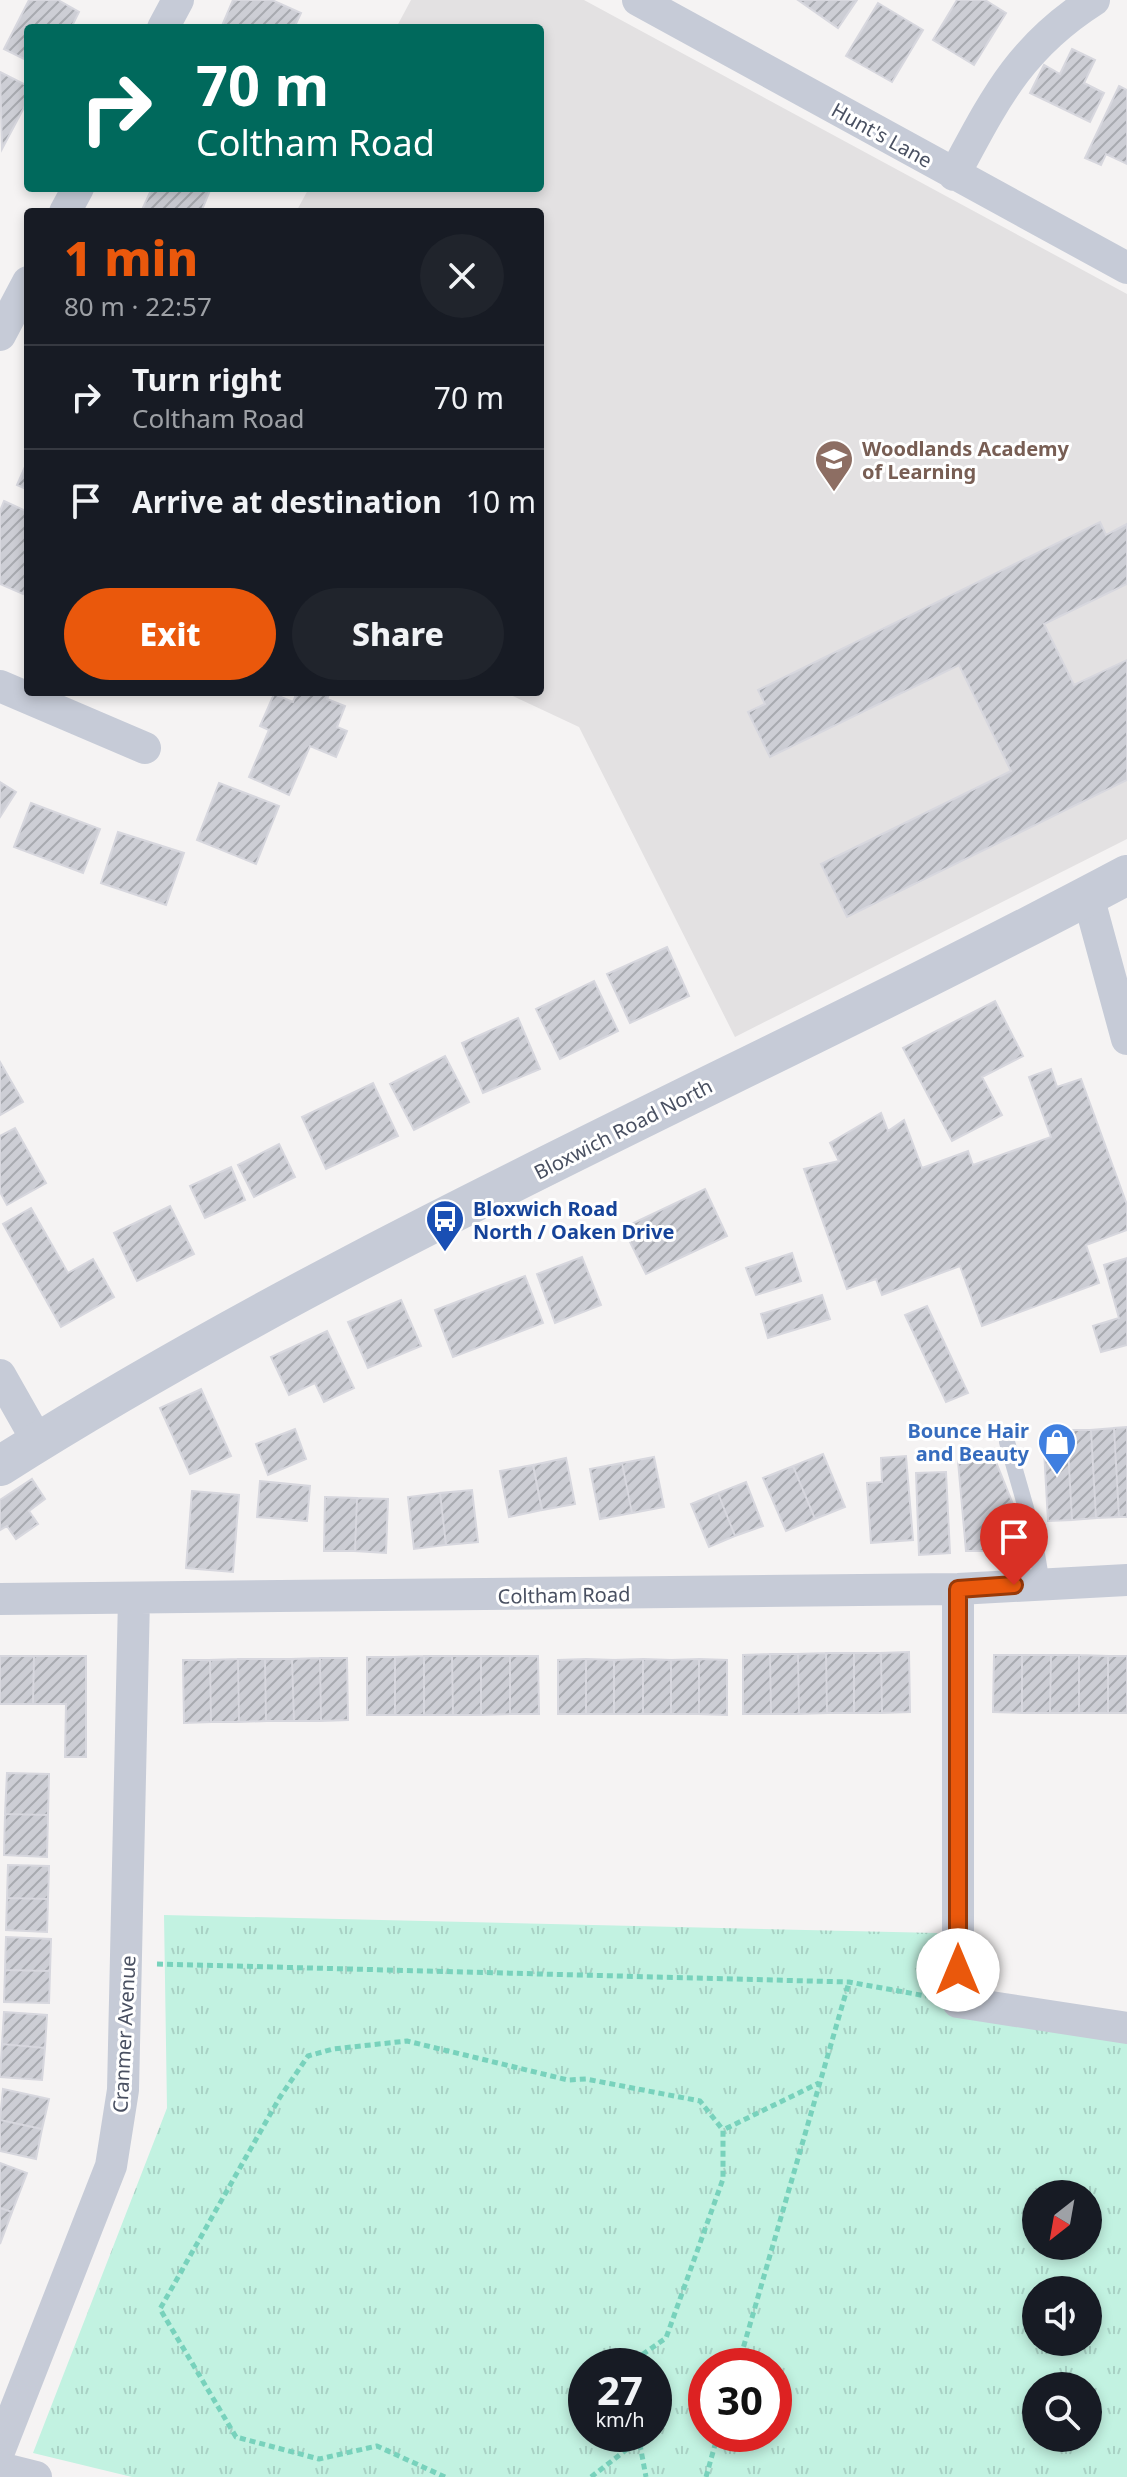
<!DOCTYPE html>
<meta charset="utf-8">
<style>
body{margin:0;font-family:"Noto Sans",sans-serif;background:#20242c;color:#f1f3f6;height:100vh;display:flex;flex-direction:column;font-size:30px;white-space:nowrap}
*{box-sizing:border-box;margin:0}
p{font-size:26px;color:#9ea1a6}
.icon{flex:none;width:44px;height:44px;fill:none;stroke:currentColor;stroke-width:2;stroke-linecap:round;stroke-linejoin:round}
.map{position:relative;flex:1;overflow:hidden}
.side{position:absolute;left:24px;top:208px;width:520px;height:488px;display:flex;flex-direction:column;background:#171b24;border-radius:8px;box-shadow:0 4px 12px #0003}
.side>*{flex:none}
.hud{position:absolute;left:24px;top:24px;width:520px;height:168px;border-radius:8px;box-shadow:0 4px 12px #0003;background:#00695c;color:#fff;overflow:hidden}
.needle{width:52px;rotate:211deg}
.controls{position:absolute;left:1022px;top:2180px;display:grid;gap:16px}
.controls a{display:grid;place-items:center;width:80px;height:80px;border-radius:50%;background:#171b24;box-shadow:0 4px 12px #0003;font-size:40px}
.speed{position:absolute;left:568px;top:2348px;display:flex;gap:16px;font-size:40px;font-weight:700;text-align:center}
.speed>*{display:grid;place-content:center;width:104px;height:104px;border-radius:50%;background:#171b24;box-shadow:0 4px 12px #0003;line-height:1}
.speed small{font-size:20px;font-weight:400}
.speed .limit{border:12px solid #d22;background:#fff;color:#111}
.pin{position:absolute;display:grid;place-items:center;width:68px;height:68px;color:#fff;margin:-82px -34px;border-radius:50% 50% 50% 0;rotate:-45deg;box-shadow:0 0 8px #0007}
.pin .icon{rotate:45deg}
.me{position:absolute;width:88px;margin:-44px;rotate:0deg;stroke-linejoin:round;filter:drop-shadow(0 0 6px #0008)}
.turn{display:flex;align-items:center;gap:28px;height:168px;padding:0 40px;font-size:36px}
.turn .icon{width:104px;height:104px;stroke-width:2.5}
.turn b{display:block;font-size:56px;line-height:68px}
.round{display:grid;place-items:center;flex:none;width:84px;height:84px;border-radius:42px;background:#20242c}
.head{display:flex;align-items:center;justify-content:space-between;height:136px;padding:0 40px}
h1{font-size:48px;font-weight:800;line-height:60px;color:#ea580c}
.button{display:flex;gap:16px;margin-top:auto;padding:16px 40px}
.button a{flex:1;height:92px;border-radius:48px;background:#ea580c;color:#fff;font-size:32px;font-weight:800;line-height:92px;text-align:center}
.button a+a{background:#20242c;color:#f1f3f6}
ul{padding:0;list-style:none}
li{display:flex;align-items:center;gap:24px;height:104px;padding:0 40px;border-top:2px solid #363941}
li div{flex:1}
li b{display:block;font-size:30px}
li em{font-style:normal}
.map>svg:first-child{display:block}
.education{fill:#e3e1e2}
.grass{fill:url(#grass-tufts);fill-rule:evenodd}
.building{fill:url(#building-hatch);stroke:#d7d7de;stroke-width:2}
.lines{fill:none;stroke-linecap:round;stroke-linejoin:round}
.path{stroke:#78d2bc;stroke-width:5;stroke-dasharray:6 4;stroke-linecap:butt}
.service{stroke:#c6cbd7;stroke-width:16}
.minor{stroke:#c6cbd7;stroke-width:32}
.tertiary{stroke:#c6cbd7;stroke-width:40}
.route-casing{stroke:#983908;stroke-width:20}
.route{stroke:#ea580c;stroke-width:14}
.labels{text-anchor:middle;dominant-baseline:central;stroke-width:6;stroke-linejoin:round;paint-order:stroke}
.street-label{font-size:20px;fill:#495061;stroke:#fff}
.education-label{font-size:20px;font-weight:bold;fill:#785e54;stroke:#fff;text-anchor:start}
.transit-label{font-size:20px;font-weight:bold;fill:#164399;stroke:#fff;text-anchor:start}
.shop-label{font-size:20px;font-weight:bold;fill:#366cbe;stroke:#fff;text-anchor:end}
</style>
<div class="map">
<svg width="1127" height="2477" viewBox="0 0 1127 2477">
<defs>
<pattern id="grass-tufts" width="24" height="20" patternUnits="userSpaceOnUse" patternTransform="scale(2)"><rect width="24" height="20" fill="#c2f2e1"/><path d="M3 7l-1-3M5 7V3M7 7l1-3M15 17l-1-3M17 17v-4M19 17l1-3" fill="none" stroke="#a8d1c4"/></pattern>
<pattern id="building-hatch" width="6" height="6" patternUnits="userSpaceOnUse" patternTransform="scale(2)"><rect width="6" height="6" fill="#cdced5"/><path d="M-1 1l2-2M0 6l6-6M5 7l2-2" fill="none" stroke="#a8aab0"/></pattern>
</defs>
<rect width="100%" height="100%" fill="#f5f3f3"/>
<path class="education" d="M411,0h173l543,294v545l-392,198 -156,-310 -75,-35h36v-480h-244l13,-24h231v-160h-144z"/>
<path class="grass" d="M164,1915l773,18 29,81 161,28v435h-995l-99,-24 134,-345zM1036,2194h52v52h-52zM1036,2290h52v52h-52zM586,2366h68v68h-68zM706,2366h68v68h-68zM1036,2386h52v52h-52z"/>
<path class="building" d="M29,0h29l21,12 -8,16h-43v33l-24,-12z
M233,0h39l29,13 -7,15h-73z
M798,0h59l-19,28z
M957,0h28l21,13 -32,52 -41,-25z
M878,3l45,27 -31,52 -46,-26z
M1072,49l23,11 -11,23 20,10 -14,29 -60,-29 14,-28 16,9z
M0,72l28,14v14l-26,49z
M1119,86l8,4v74l-21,-10 -5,11 -16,-7z
M152,188h59l-10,24h-60z
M28,460v30l-11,-5z
M4,501l24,11v71l-5,11 -23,-10v-73z
M1100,522l6,13 21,-11v60l-83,40 30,61 53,-25v120l-280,137 -26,-53 190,-93 -52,-106 -189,92 -22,-45 17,-8 -7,-14z
M297,692h33l-3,7 18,7 -8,21 10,4 -11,26 -26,-11 -21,49 -40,-18 20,-47 -9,-4 14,-32 19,8z
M0,782l16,10 -16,25z
M219,783l60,23 -23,58 -59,-24z
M31,803l69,26 -17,44 -69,-26z
M118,832l66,21 -18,52 -65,-22z
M667,947l22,49 -59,27 -23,-49z
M594,981l24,50 -58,28 -24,-50z
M995,1001l28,55 -41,21 20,38 -50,26 -49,-93z
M518,1018l22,51 -57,24 -21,-50z
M445,1056l24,46 -55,28 -24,-46z
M0,1062l23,40 -23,13z
M1051,1069l6,18 24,-8 46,126v25l-41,15 13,38 -117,43 -22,-60 -78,29 -6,-16 -29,10 -43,-120 35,-8 -9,-18 51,-30 7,18 16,-11 18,48 46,-17 5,14 78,-28 -22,-60z
M373,1083l25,53 -72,33 -24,-52z
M15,1128l31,55 -39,22 -7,-13v-56z
M279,1144l16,33 -41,20 -16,-32z
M231,1167l14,33 -40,18 -15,-32z
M705,1189l22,47 -81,38 -23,-46z
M170,1206l24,48 -57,27 -23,-48z
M31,1208l37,65 25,-14 21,38 -53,30 -58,-103z
M792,1253l9,28 -45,14 -10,-27z
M582,1257l19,48 -46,18 -18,-49z
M1127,1258v87l-26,7 -8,-26 26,-8 -15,-53z
M525,1276l18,47 -90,34 -18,-47z
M822,1295l8,24 -62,19 -7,-24z
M401,1300l20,46 -53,22 -20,-46z
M927,1306l41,87 -22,9 -41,-87z
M327,1331l27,57 -30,14 -9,-19 -26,12 -18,-38z
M201,1389l30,67 -41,18 -30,-66z
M1127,1427v90h-8l-5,-89z
M1114,1428l5,89 -23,1 -5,-88z
M295,1429l11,30 -38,16 -12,-31z
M1067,1430l5,90 -24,1 -5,-89z
M1067,1430h24l5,88 -24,2z
M823,1454l22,53 -30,12 -22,-53z
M906,1456l7,84 -42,3 -4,-60 15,-1 -1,-24z
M654,1457l10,50 -32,6 -10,-50z
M994,1457l27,67 6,27h-61l-8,-90z
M566,1458l9,46 -33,6 -9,-45z
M622,1463l10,50 -32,6 -10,-50z
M533,1465l9,45 -33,7 -9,-46z
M793,1466l22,53 -29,12 -23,-53z
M946,1472l4,81 -31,2 -3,-82z
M32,1479l13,20 -16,12 9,13 -22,15 -9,-13 -7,4v-30z
M260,1481l50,5 -3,35 -50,-4z
M746,1482l17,44 -28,10 -17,-43z
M472,1490l6,52 -32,3 -6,-52z
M192,1491l47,4 -6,77 -47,-4z
M440,1493l6,52 -32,4 -6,-52z
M718,1493l17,43 -26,11 -18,-43z
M325,1497l32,1 -2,53h-31z
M357,1498l31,1 -2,54 -31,-2z
M909,1652l1,60 -28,1 -1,-60z
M826,1653l1,60 -28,1 -1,-60z
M826,1653h28v60h-27z
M854,1653h27l1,60h-28z
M770,1654l1,60h-28v-59z
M770,1654h28l1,60h-28z
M994,1655h28v58l-29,-1z
M1022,1655h29l-1,58h-28z
M1051,1655h28v58h-29z
M1079,1655l29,1v57h-29z
M0,1656h34l-1,48h-33z
M34,1656h52v101h-21l1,-53h-33z
M424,1656v59h-29v-58z
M424,1656h28l1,59h-29z
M452,1656h29v59h-28z
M481,1656h29v58l-29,1z
M510,1656h28l1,58h-29z
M1108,1656h19v57h-19z
M367,1657h28v58h-28z
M320,1658h27l1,62 -27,1z
M320,1658l1,63h-27l-2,-62z
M238,1659l1,63h-28l-1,-62z
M238,1659h27l1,62 -27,1z
M265,1659h27l2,62h-28z
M586,1659v55h-28v-54z
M586,1659l28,1v54h-28z
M643,1659v55h-29v-54z
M643,1659l28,1v54h-28z
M699,1659l28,1v55l-28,-1z
M699,1659v55h-28v-54z
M183,1660h27l1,62 -27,1z
M7,1773l42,1 -1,41 -43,-1z
M5,1814l43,1 -1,42 -43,-2z
M8,1865l41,1 -1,33 -41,-1z
M7,1898l41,1 -1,33 -41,-2z
M6,1937l45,2 -1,32 -45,-1z
M5,1970l45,1 -1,32 -45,-1z
M4,2012l43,3 -2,33 -43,-4z
M2,2044l43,4 -3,32 -42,-3z
M3,2089l46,10 -7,30 -42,-9z
M0,2120l42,9 -6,30 -36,-8z
M0,2163l27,10 -15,39 -12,-4z
M0,2208l12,4 -12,32z"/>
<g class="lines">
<path class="path" d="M157,1964l692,18 77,14
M626,2366l40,-28 57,-159v-49l96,-47
M738,2366l111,-384
M638,2434l8,43
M445,2477l-68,-31 -58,13 -83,-22 -76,-128 120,-212 28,-41 25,-7 74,-8 161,39 18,-1 114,22 23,29
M591,2477l48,-37
M706,2477l12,-43"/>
<path class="service" d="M1007,1442l27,94 8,48"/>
<path class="minor" d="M638,0l489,268
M163,28l15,-28
M954,175c41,-76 65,-127 140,-175
M65,212l13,-24
M0,335l28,-53
M0,686l145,62
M1088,896l39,143
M0,1375l38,67
M958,1589v413l169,26
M0,1599l958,-10 169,-9
M0,2449l111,-283 12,-76 11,-492
M0,2468l36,9"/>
<path class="tertiary" d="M0,1466c359,-227 753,-392 1127,-591"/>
</g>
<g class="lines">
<defs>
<path id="route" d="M958,1970v-381l56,-4"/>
</defs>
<use href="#route" class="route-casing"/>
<use href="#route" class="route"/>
</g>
<defs>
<symbol id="school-pin" viewBox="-11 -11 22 30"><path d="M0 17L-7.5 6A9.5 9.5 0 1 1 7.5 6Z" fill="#8d6e63" stroke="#fff"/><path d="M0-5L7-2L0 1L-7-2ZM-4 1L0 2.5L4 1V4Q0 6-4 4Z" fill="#fff"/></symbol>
<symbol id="bus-pin" viewBox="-11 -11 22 30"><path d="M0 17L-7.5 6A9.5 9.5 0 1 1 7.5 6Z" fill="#1a4fb4" stroke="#fff"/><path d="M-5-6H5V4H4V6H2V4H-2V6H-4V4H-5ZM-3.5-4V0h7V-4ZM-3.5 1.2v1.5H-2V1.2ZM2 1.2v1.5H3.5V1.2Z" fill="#fff"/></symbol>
<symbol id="shop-pin" viewBox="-11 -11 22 30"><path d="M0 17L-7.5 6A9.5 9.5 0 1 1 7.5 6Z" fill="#3f7fe0" stroke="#fff"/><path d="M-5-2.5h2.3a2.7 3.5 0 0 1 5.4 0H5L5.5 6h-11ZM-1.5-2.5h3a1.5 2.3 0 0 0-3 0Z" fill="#fff"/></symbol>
</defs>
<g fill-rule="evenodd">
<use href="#school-pin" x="812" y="437" width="44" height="60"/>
<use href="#bus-pin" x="423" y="1197" width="44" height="60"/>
<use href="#shop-pin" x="1035" y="1420" width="44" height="60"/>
</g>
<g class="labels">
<g class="street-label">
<text transform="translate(882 135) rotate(29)">Hunt's Lane</text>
<text transform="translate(623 1129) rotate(-27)">Bloxwich Road North</text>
<text transform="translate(564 1595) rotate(-1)">Coltham Road</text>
<text transform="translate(124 2034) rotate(-87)">Cranmer Avenue</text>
</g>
<g class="education-label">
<text x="862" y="448">Woodlands Academy<tspan x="862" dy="23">of Learning</tspan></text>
</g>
<g class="transit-label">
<text x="473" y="1208">Bloxwich Road<tspan x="473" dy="23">North / Oaken Drive</tspan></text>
</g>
<g class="shop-label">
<text x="1029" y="1430">Bounce Hair<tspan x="1029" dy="23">and Beauty</tspan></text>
</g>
</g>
</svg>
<div class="controls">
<a><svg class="needle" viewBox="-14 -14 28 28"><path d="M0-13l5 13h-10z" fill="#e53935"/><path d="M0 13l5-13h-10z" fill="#9ea1a6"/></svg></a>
<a><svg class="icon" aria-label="sound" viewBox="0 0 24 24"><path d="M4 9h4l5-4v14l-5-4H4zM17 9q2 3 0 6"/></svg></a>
<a><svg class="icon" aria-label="search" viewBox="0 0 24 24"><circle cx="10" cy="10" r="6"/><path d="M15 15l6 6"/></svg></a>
</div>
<div class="speed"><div>27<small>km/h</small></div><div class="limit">30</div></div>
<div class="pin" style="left:1014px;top:1585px;background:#d93025"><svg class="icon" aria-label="arrive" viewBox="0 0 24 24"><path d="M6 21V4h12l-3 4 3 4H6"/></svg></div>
<svg class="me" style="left:958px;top:1970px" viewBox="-20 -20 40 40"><circle r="19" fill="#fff"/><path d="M0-13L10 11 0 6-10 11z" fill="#ea580c"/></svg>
<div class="hud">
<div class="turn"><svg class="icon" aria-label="right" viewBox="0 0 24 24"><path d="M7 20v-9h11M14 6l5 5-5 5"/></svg><div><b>70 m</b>Coltham Road</div></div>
</div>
<section class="side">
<div class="head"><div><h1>1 min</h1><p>80 m · 22:57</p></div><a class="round"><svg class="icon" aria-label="close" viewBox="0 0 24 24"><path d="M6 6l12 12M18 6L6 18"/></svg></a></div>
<ul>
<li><svg class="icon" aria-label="right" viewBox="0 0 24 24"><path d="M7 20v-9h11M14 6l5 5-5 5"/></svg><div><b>Turn right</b><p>Coltham Road</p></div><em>70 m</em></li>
<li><svg class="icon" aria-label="arrive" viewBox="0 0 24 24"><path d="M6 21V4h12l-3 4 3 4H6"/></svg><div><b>Arrive at destination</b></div><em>10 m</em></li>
</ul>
<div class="button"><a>Exit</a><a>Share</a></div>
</section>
</div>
